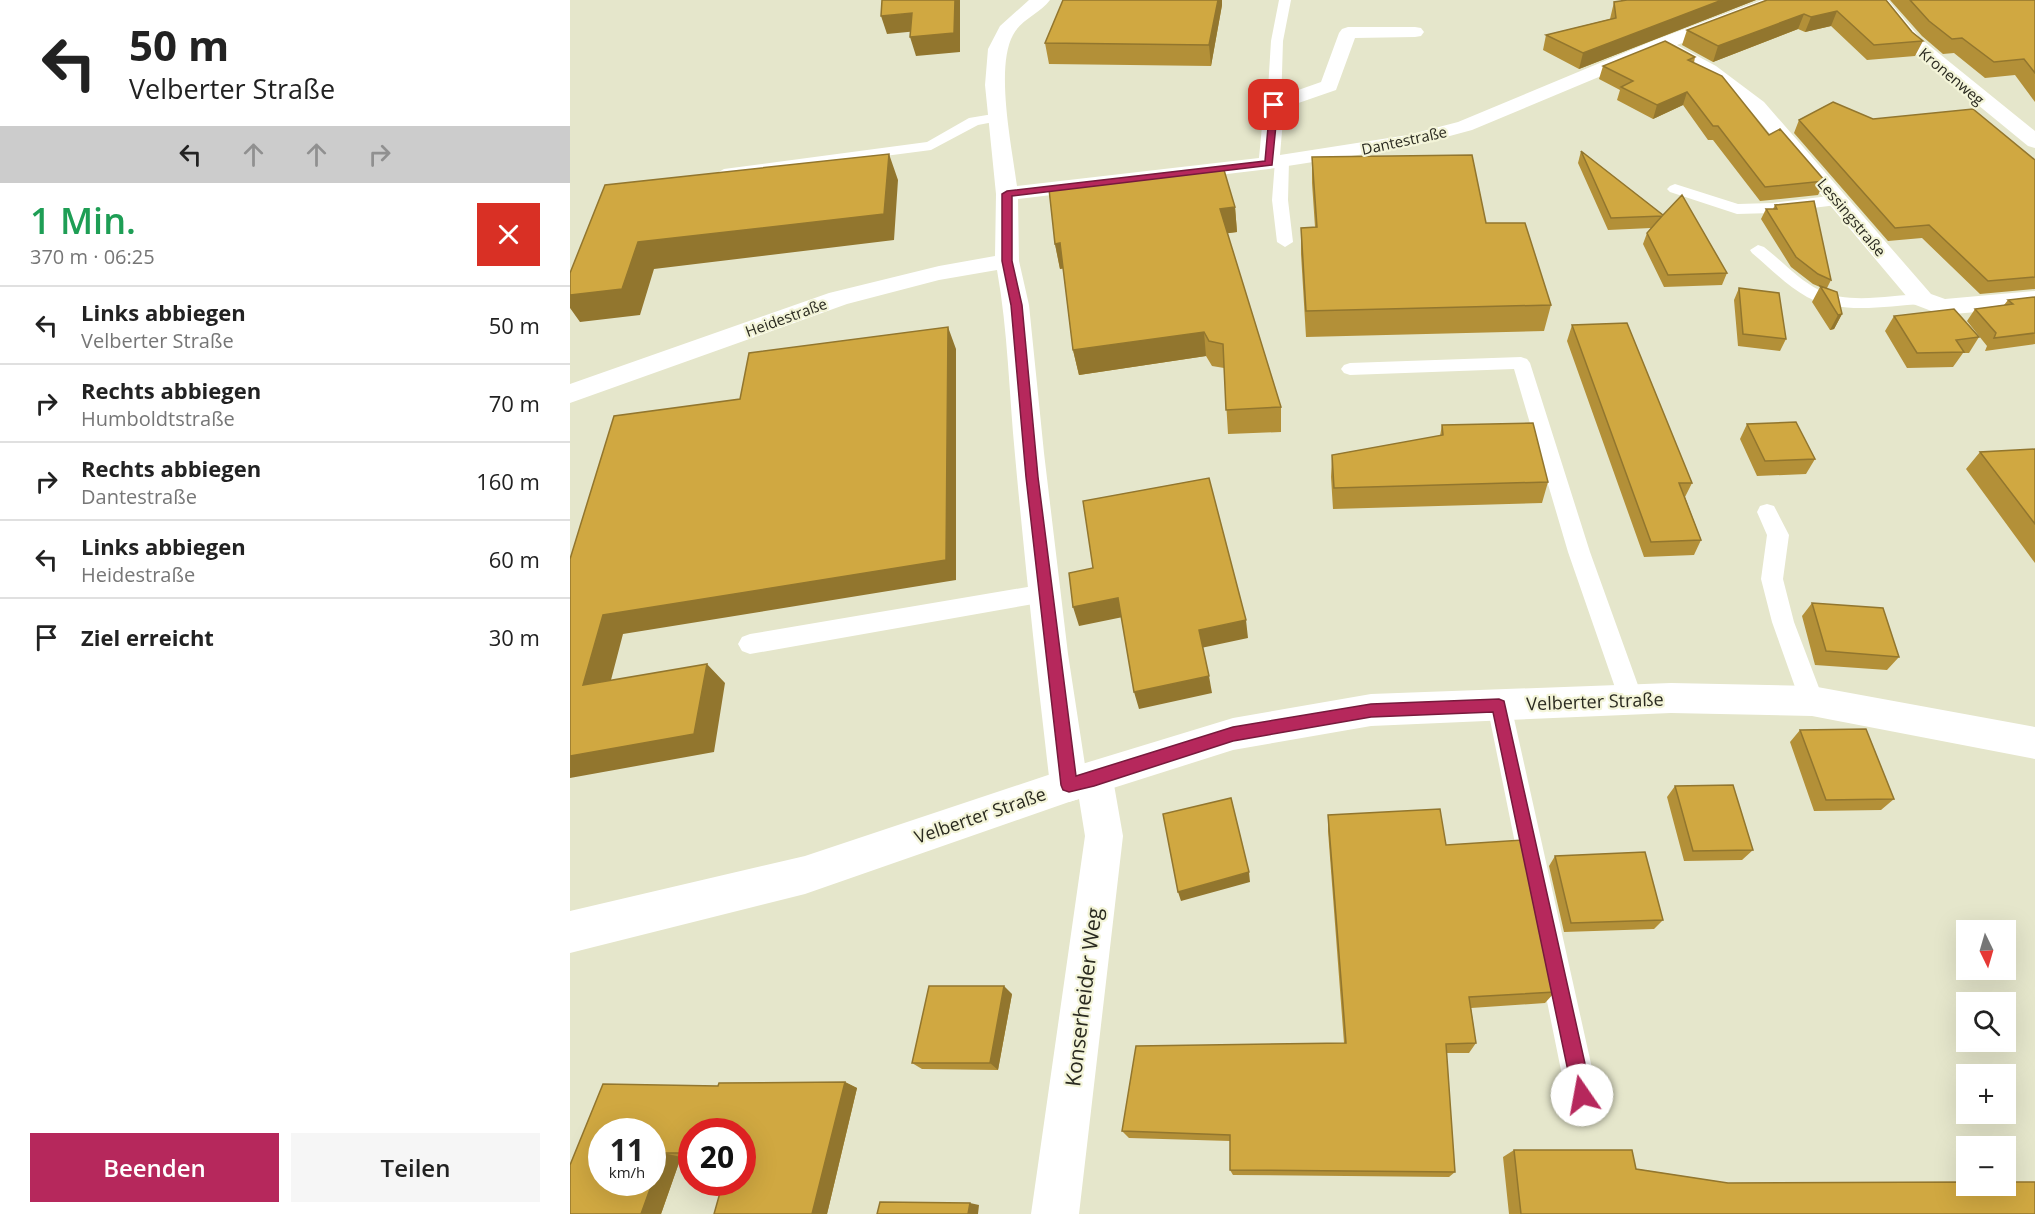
<!DOCTYPE html>
<html lang="de">
<meta charset="utf-8">
<style>
body{margin:0;font-family:"Open Sans",sans-serif;background:#f6f6f6;color:#222;height:100vh;display:flex;flex-direction:column;font-size:22px;white-space:nowrap}
*{box-sizing:border-box;margin:0}
p{font-size:20px;color:#767676}
.icon{flex:none;width:33px;height:33px;fill:none;stroke:currentColor;stroke-width:2;stroke-linecap:round;stroke-linejoin:round}
.map{position:relative;flex:1;overflow:hidden}
.panel{display:flex;flex-direction:column;background:#fff;width:570px}
.panel>*{flex:none}
.hud{background:#fff;color:#222;overflow:hidden}
.needle{width:39px;rotate:175deg}
.tools{position:absolute;left:1386px;top:920px;display:grid;gap:12px}
.tools a{display:grid;place-items:center;width:60px;height:60px;border-radius:0px;background:#fff;box-shadow:0 6px 24px #0002;font-size:30px}
.speed{position:absolute;left:18px;top:1118px;display:flex;gap:12px;font-size:30px;font-weight:700;text-align:center}
.speed>*{display:grid;place-content:center;width:78px;height:78px;border-radius:50%;background:#fff;box-shadow:0 6px 24px #0002;line-height:1}
.speed small{font-size:15px;font-weight:400}
.speed .limit{border:9px solid #d22;background:#fff;color:#111}
.pin{position:absolute;display:grid;place-items:center;width:51px;height:51px;color:#fff;margin:-26px;border-radius:12px;box-shadow:0 3px 9px #0006}
.me{position:absolute;width:66px;margin:-33px;rotate:348deg;stroke-linejoin:round;filter:drop-shadow(0 0 4px #0008)}
.turn{display:flex;align-items:center;gap:21px;height:126px;padding:0 30px;font-size:27px}
.turn .icon{width:78px;height:78px;stroke-width:2.5}
.turn b{display:block;font-size:42px;line-height:51px}
.lanes{display:flex;align-items:center;height:57px;padding:0 30px;background:#0003;justify-content:center;gap:30px;direction:ltr}
.lanes .off{opacity:.35}
.round{display:grid;place-items:center;flex:none;width:63px;height:63px;border-radius:0px;background:#f6f6f6}
.summary{display:flex;align-items:center;justify-content:space-between;height:102px;padding:0 30px}
h1{font-size:36px;font-weight:600;line-height:45px;color:#1e9e55}
.primary-button{display:flex;gap:12px;margin-top:auto;padding:12px 30px}
.primary-button a{flex:1;height:69px;border-radius:0px;background:#b6285c;color:#fff;font-size:24px;font-weight:600;line-height:69px;text-align:center}
.primary-button a+a{background:#f6f6f6;color:#222}
ul{padding:0;list-style:none}
li{display:flex;align-items:center;gap:18px;height:78px;padding:0 30px;border-top:2px solid #e0e0e0}
li div{flex:1}
li b{display:block;font-size:22px}
li em{font-style:normal}
main{display:flex;flex:1;min-height:0}
.map>svg:first-child{display:block}
.lines{fill:none;stroke-linecap:round;stroke-linejoin:round}
.lane{fill:#fff;fill-rule:evenodd}
.street{fill:#fff;fill-rule:evenodd}
.secondary{fill:#fff;fill-rule:evenodd}
.wall{fill:#b39038}
.shaded-wall{fill:#92762e}
.building{fill:#d0a841;stroke:#92762e;stroke-width:1.5;fill-rule:evenodd}
.route{fill:#b6285c;stroke:#761a3c;stroke-width:1.5}
.labels{text-anchor:middle;dominant-baseline:central;stroke-width:4.5;stroke-linejoin:round;paint-order:stroke}
.far-street-label{font-size:15px;fill:#2a2a20;stroke:#f3f4d8}
.street-label{font-size:18px;fill:#2a2a20;stroke:#f3f4d8}
.near-street-label{font-size:21px;fill:#2a2a20;stroke:#f3f4d8}
</style>
<main>
<section class="panel">
<div class="hud">
<div class="turn"><svg class="icon" aria-label="left" viewBox="0 0 24 24"><path d="M17 20v-9H6M10 6l-5 5 5 5"/></svg><div><b>50 m</b>Velberter Straße</div></div>
<div class="lanes"><svg class="icon" aria-label="left" viewBox="0 0 24 24"><path d="M17 20v-9H6M10 6l-5 5 5 5"/></svg><svg class="icon off" aria-label="ahead" viewBox="0 0 24 24"><path d="M12 20V5M6 11l6-6 6 6"/></svg><svg class="icon off" aria-label="ahead" viewBox="0 0 24 24"><path d="M12 20V5M6 11l6-6 6 6"/></svg><svg class="icon off" aria-label="right" viewBox="0 0 24 24"><path d="M7 20v-9h11M14 6l5 5-5 5"/></svg></div>
</div>
<div class="summary"><div><h1>1 Min.</h1><p>370 m · 06:25</p></div><a class="round" style="background:#d93025;color:#fff"><svg class="icon" aria-label="close" viewBox="0 0 24 24"><path d="M6 6l12 12M18 6L6 18"/></svg></a></div>
<ul>
<li><svg class="icon" aria-label="left" viewBox="0 0 24 24"><path d="M17 20v-9H6M10 6l-5 5 5 5"/></svg><div><b>Links abbiegen</b><p>Velberter Straße</p></div><em>50 m</em></li>
<li><svg class="icon" aria-label="right" viewBox="0 0 24 24"><path d="M7 20v-9h11M14 6l5 5-5 5"/></svg><div><b>Rechts abbiegen</b><p>Humboldtstraße</p></div><em>70 m</em></li>
<li><svg class="icon" aria-label="right" viewBox="0 0 24 24"><path d="M7 20v-9h11M14 6l5 5-5 5"/></svg><div><b>Rechts abbiegen</b><p>Dantestraße</p></div><em>160 m</em></li>
<li><svg class="icon" aria-label="left" viewBox="0 0 24 24"><path d="M17 20v-9H6M10 6l-5 5 5 5"/></svg><div><b>Links abbiegen</b><p>Heidestraße</p></div><em>60 m</em></li>
<li><svg class="icon" aria-label="arrive" viewBox="0 0 24 24"><path d="M6 21V4h12l-3 4 3 4H6"/></svg><div><b>Ziel erreicht</b></div><em>30 m</em></li>
</ul>
<div class="primary-button"><a>Beenden</a><a>Teilen</a></div>
</section>
<div class="map">
<svg width="1465" height="1214" viewBox="0 0 1465 1214">
<rect width="100%" height="100%" fill="#e5e6cb"/>
<g class="lines">
<path class="lane" d="M709,0h12l-8,41 -2,64 -7,4 -7,-4 4,-64z
M429,113l5,1 2,3 -2,3 -26,5 -47,25 -207,27 -7,-4 7,-4 203,-27 42,-24z
M712,157l7,4 -1,39 5,42 -8,5 -8,-5 -5,-42 3,-39z
M1105,184l63,20 34,-1 65,-8 8,5 -8,5 -65,8 -35,1 -67,-22 -3,-3 3,-3z
M1188,245l6,2c18,14 35,33 55,43 30,15 71,5 103,4l6,1 3,4 -3,4 -6,1c-37,2 -80,11 -115,-7 -20,-11 -37,-29 -55,-44l-2,-3z
M951,357l6,2 3,4 60,189 53,147 -3,7 -9,3 -9,-3 -3,-7 -51,-147 -54,-183 -164,6 -6,-2 -3,-4 3,-4 6,-2z
M1197,504l7,2 15,29 -6,44 11,43 30,79 -3,7 -9,3 -9,-3 -3,-7 -28,-79 -11,-43 6,-44 -10,-23 3,-6z
M475,584l8,3 3,6 -3,6 -8,3 -295,52 -8,-3 -4,-7 4,-7 8,-3z
M929,694l9,4 3,7 87,390 -5,11 -11,5 -11,-5 -5,-11 -79,-390 3,-7z"/>
<path class="street" d="M459,0h21c-9,13 -29,19 -37,35 -18,33 -1,112 4,151l242,-28 5,-53 3,-4 54,-19 18,-49 3,-4 6,-2h67l6,1 3,4 -3,4 -6,1 -60,1 -19,52 -52,18 -4,47 128,-20 50,-13 197,-82 107,-40h25l-3,4 -107,41 39,21 48,36 167,192 14,5 90,-8v16l-93,8 -29,-11 -163,-194 -48,-36 -41,-23 -189,79 -63,17 -140,22 -251,30 1,62 10,44 15,148 24,201 17,111 9,-3 13,5 6,12 10,57 -44,378h-48l54,-378 -6,-37 -10,3 -13,-5 -6,-12c-13,-110 -25,-220 -35,-330 -6,-62 -7,-124 -18,-185l-58,10 -92,24 -277,99v-19l259,-91 110,-27 56,-10 1,-62 -11,-109 3,-36 12,-23z
M1300,0h18l32,38 115,93v17l-7,-2 -122,-100z"/>
<path class="secondary" d="M1101,683l141,3 223,41v32l-223,-43 -141,-3 -300,13 -138,24 -164,52 -264,92 -235,59v-42l235,-55 264,-88 164,-50 138,-24z"/>
</g>
<path class="wall" d="M1051,0h135l-177,69 -36,-19 3,-15 64,-16 4,-17 7,-1z
M1316,0l26,32 11,9 -8,15 -48,4 -36,-34 -26,6 -7,-3 -85,33 -31,-17 5,-15z
M1320,0h145v102l-20,-27 -30,3 -31,-25 -11,1 -21,-18z
M652,5l-11,61 -162,-2 -4,-21z
M1125,57l-1,6 75,72 56,46 -7,14 -58,6 -47,-61h-5l-25,-35 -30,14 -36,-19 3,-10 -21,-11 4,-13z
M1303,119l162,41v129l-55,5 -58,-56 -34,3 -94,-108 5,-13z
M1011,151l82,64 64,58 -5,12 -58,2 -21,-43 4,-11 4,-5 -43,2 -30,-67z
M742,157l174,66 65,82 -7,26 -238,6 -5,-83v-26l14,-1 -3,-44z
M1205,205l56,75 -4,8 15,26 -8,15 -4,1 -18,-28 8,-15 -7,-3 -22,-17 -30,-48 5,-10h7z
M665,207l2,25 -10,1 54,174v25l-53,2 -4,-66 -12,-2 -6,-10 -127,19 -6,-25 -10,-82 -3,1 -5,-25z
M1169,288l47,51 -6,12 -42,-5 -4,-46z
M1465,297v47l-50,7 2,-5 -20,-25 8,-12 29,-4 4,-5z
M1324,316l85,21 -10,16h-6l-10,14 -46,1 -22,-37z
M1002,325l120,158 -7,14 16,43 -7,15 -50,2 -77,-216z
M1177,424l68,35 -9,15 -49,2 -17,-37z
M872,425l106,57 -6,21 -209,6 -2,-32 1,-22 108,-19z
M1465,449v114l-69,-94 14,-17z
M1242,603l87,54 -12,13 -72,-5 -13,-49z
M1230,730l94,69 -13,11 -67,1 -24,-69z
M1105,786l78,64 -11,10 -58,1 -17,-64z
M758,815l118,30 109,147 -10,11 -74,5 5,35 -7,10h-23l9,119 -6,5 -216,-2 -3,-5v-29l-101,-3 -7,-7 222,-88 -16,-212z
M985,856l108,64 -9,9 -90,3 -15,-66z
M442,994l-14,76 -76,-1 -10,-6z
M275,1082l12,6 -30,126h-113l28,-83h-50v26h-11l-20,57h-91l148,-128z
M944,1150l214,33 307,31h-526l-6,-57z"/>
<path class="shaded-wall" d="M385,0h5v52l-44,4 -6,-19z
M648,0h4v5l-11,61 -2,-21z
M1152,0h34l-177,69 4,-16z
M1267,11l-6,15 -26,6 6,-15z
M342,13l6,18 -31,3 -6,-18z
M1234,14l-6,15 -85,33 5,-16z
M1117,92l-4,13 -30,14 4,-14z
M319,154l9,26 -4,60 -240,29 -14,46 -60,7 -10,-14v-13l68,-53z
M665,207l2,25 -15,2 -2,-25z
M490,243l6,25 -6,1 -5,-25z
M1272,314l-8,15 -4,1 8,-15z
M378,327l8,22v231l-333,54 -18,69 -22,-18 20,-70z
M634,332l2,24 -127,19 -6,-25z
M548,598l5,19 -44,9 -6,-19z
M676,620l2,18 -47,10 -2,-18z
M137,664l18,19 -11,69 -144,26v-22z
M639,676l3,17 -73,16 -5,-17z
M679,872l1,10 -69,19 -3,-9z
M434,986l8,8 -14,76 -8,-7z
M275,1082l12,6 -30,126h-15z
M93,1153l18,4 -20,57h-20z
M400,1203l9,2 -1,9h-10z"/>
<path class="building" d="M312,0h73l-1,33 -44,4 2,-24 -31,3z
M493,0h155l-9,45 -164,-2z
M1057,0h95l-139,53 -37,-18 70,-17 -2,-16z
M1197,0h119l26,32 11,9 -49,4 -37,-34 -26,6 -7,-3 -86,32 -31,-16z
M1340,0h125v73l-11,-14 -30,3 -32,-24 -10,1 -23,-18z
M1095,41l30,16 -7,3 34,16 47,59 11,-6 45,52 -60,6 -47,-61h-5l-26,-34 -30,13 -36,-18 12,-6 -30,-15z
M1263,102l40,17 100,-10 62,51v117l-47,4 -59,-56 -34,3 -96,-108z
M1011,151l82,64 19,-20 45,78 -59,2 -21,-42 15,-17 -51,2z
M319,154l-5,60 -246,28 -16,47 -52,6v-22l35,-88z
M902,155l14,68h39l26,82 -245,6 -5,-83 16,-1 -5,-70z
M654,170l11,37 -15,2 61,198 -55,3 -3,-66 -14,-3 -5,-9 -131,18 -13,-107 -5,1 -6,-55z
M1244,201l17,79 -13,-6 -22,-17 -30,-48h11l-2,-4z
M1250,286l17,6 5,22 -4,1z
M1169,288l40,5 7,46 -43,-5z
M1465,297v36l-41,5 2,-5 -21,-24 38,-5 -5,-4z
M1384,309l25,28 -23,3 8,12 -47,1 -23,-37z
M1057,323l65,160h-13l22,57 -50,2 -79,-217z
M378,327l-2,233 -343,55 -20,70 124,-21 -13,70 -124,22v-197l44,-143 126,-17 9,-46z
M1226,422l19,37 -50,2 -18,-37z
M963,423l15,59 -214,6 -2,-33 111,-20 -1,-10z
M1465,449v75l-55,-72z
M639,478l37,142 -47,10 10,46 -75,16 -16,-94 -45,9 -4,-34 24,-5 -10,-67z
M1242,603l71,5 16,49 -73,-6z
M1296,729l28,70 -68,1 -26,-70z
M1163,785l20,65 -60,1 -18,-65z
M661,798l18,74 -71,20 -15,-78z
M870,809l6,36 77,-5 32,152 -86,5 7,46 -30,1 9,128 -225,-2v-35l-108,-4 14,-85 210,-3 -18,-228z
M1075,852l18,68 -92,3 -16,-67z
M359,986h75l-14,77h-78z
M275,1082l-33,132h-98l9,-32h19v-51h-50v22h-29l-22,61h-71v-49l33,-81 115,2 1,-3zM32,1131h50v51h-50z
M944,1150h118l4,19 92,14 238,-1v3h40v-3h29v32h-514z
M310,1202l90,1 -2,11h-91z"/>
<path class="route" d="M704,103l4,2 -6,60 -260,31v65l10,44 16,172 38,299 157,-49 138,-23 128,-5 5,2 88,394 -3,6 -7,3 -6,-3 -3,-6 -80,-383 -122,5 -138,24 -139,45 -25,6 -6,-2 -2,-5 -35,-308 -15,-172 -9,-44v-67l5,-3 258,-30 5,-56z"/>
<g class="labels">
<g class="far-street-label">
<text transform="translate(1382 76) rotate(40)">Kronenweg</text>
<text transform="translate(834 140) rotate(-12)">Dantestraße</text>
<text transform="translate(1282 217) rotate(50)">Lessingstraße</text>
<text transform="translate(216 317) rotate(-20)">Heidestraße</text>
</g>
<g class="street-label">
<text transform="translate(1025 701) rotate(-2)">Velberter Straße</text>
<text transform="translate(410 815) rotate(-19)">Velberter Straße</text>
</g>
<g class="near-street-label">
<text transform="translate(513 997) rotate(-83)">Konserheider Weg</text>
</g>
</g>
</svg>
<div class="tools">
<a><svg class="needle" viewBox="-14 -14 28 28"><path d="M0-13l5 13h-10z" fill="#e53935"/><path d="M0 13l5-13h-10z" fill="#767676"/></svg></a>
<a><svg class="icon" aria-label="search" viewBox="0 0 24 24"><circle cx="10" cy="10" r="6"/><path d="M15 15l6 6"/></svg></a>
<a>+</a>
<a>−</a>
</div>
<div class="speed"><div>11<small>km/h</small></div><div class="limit">20</div></div>
<div class="pin" style="left:704px;top:105px;background:#d93025"><svg class="icon" aria-label="arrive" viewBox="0 0 24 24"><path d="M6 21V4h12l-3 4 3 4H6"/></svg></div>
<svg class="me" style="left:1012px;top:1095px" viewBox="-20 -20 40 40"><circle r="19" fill="#fff"/><path d="M0-13L10 11 0 6-10 11z" fill="#b6285c"/></svg>
</div>
</main>
